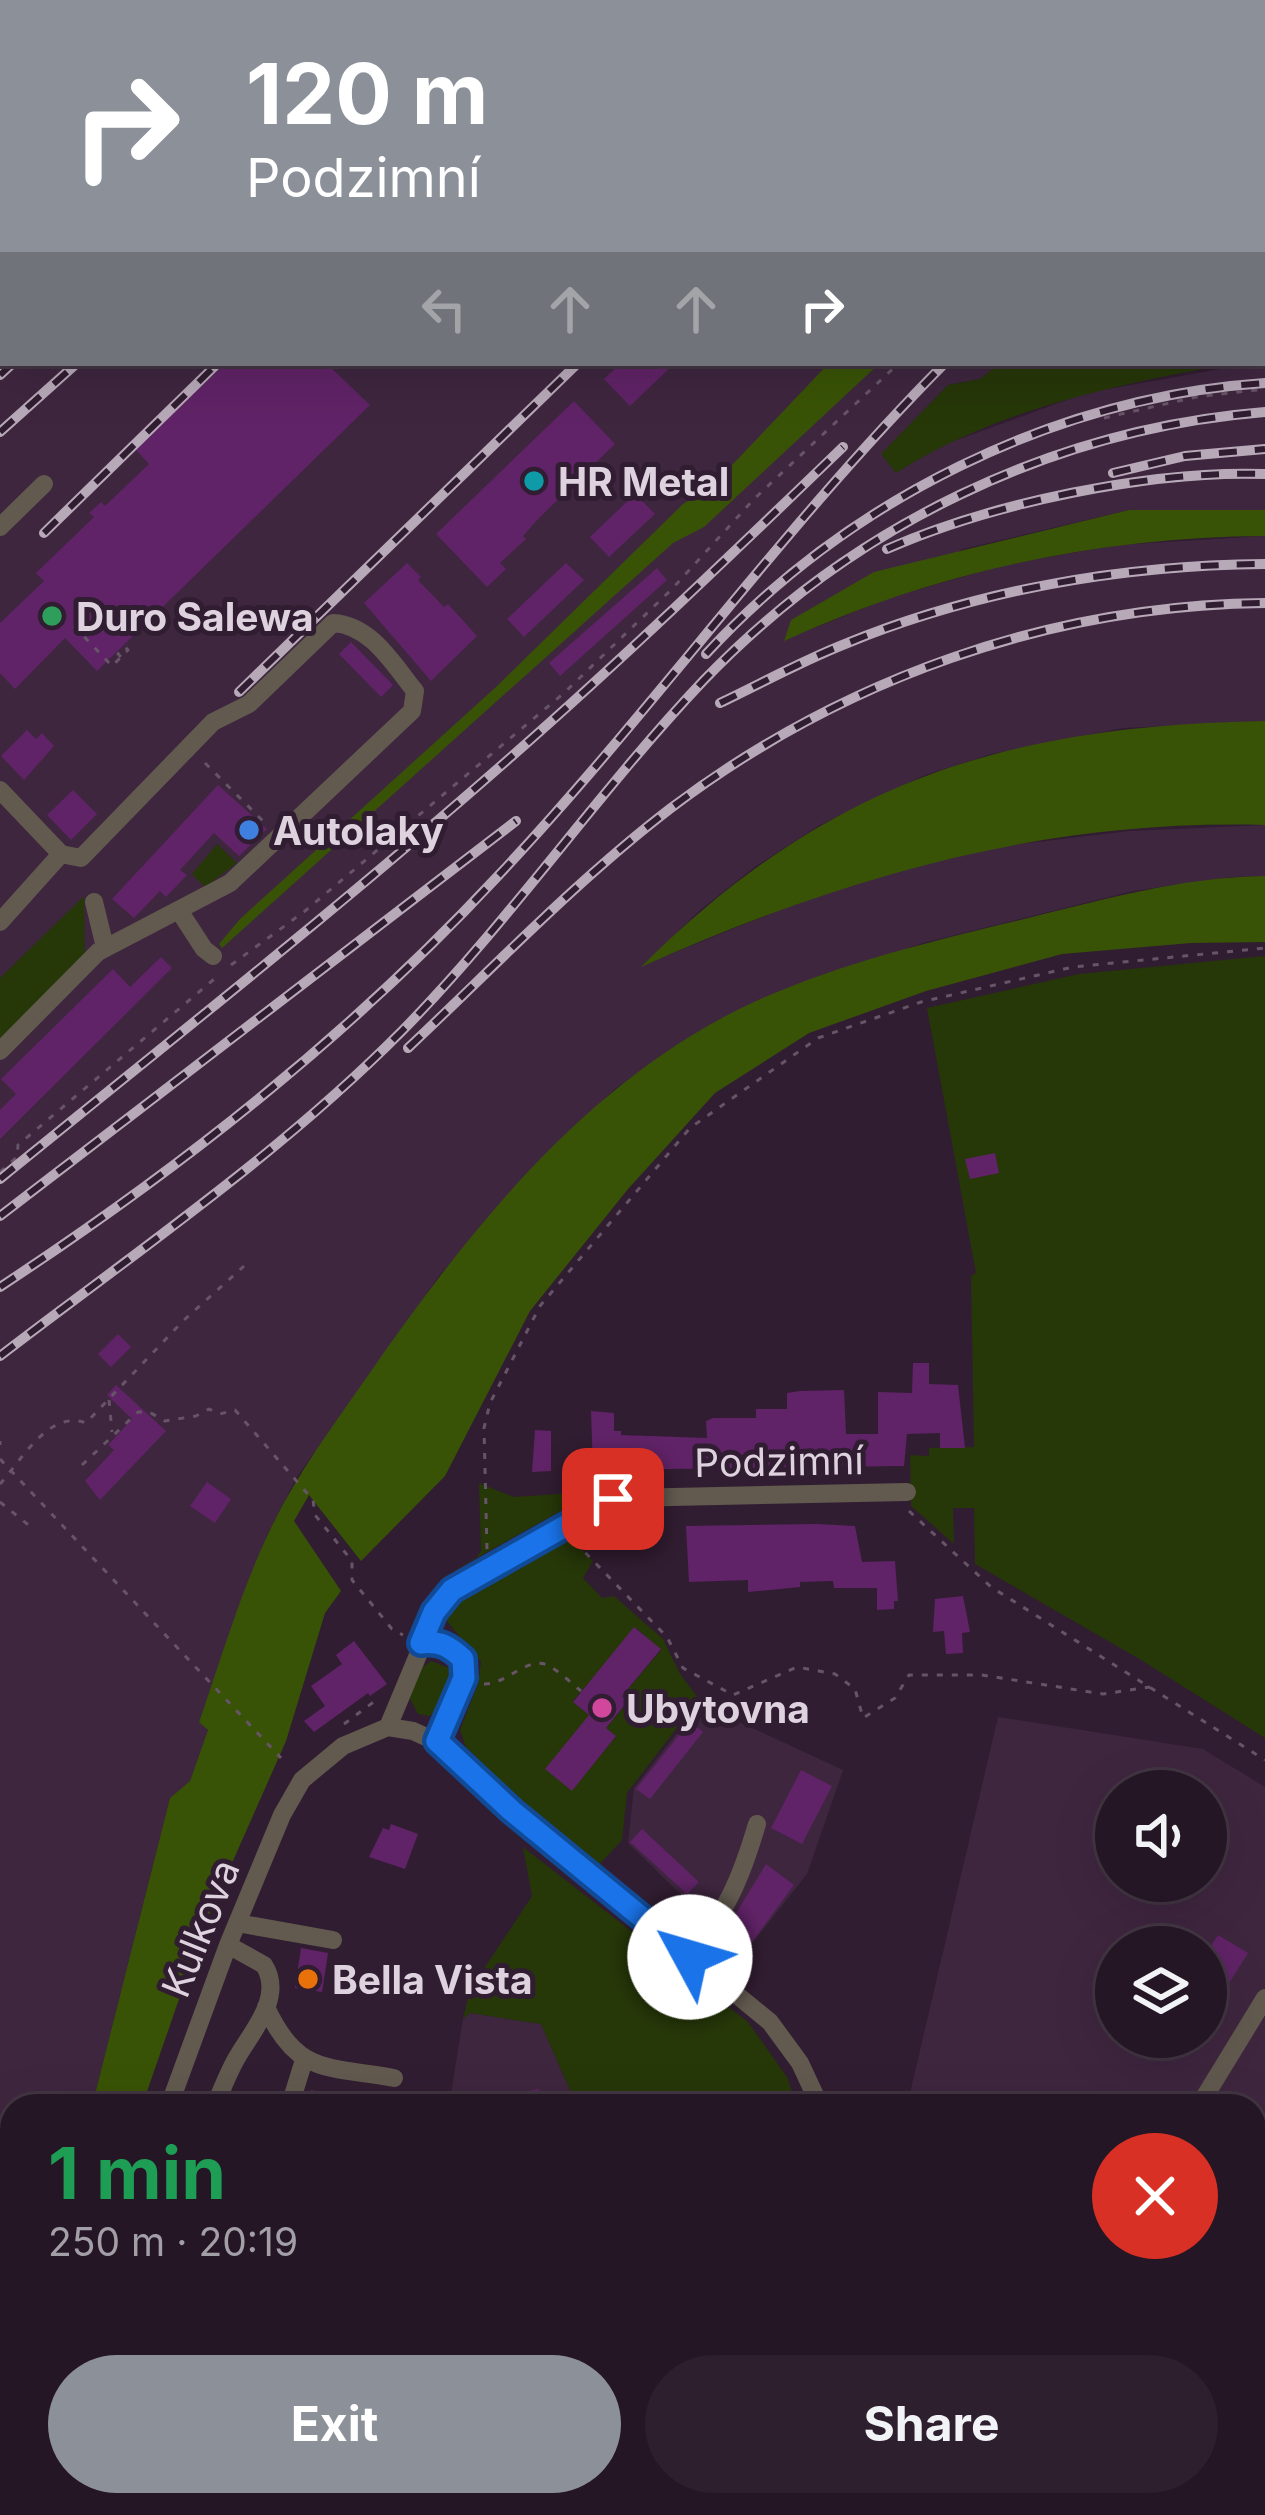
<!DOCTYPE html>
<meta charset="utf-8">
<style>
body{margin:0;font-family:Inter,sans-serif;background:#2d1f2d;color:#f1f3f6;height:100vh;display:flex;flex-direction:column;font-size:45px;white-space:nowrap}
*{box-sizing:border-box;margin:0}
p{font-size:39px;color:#a39fa7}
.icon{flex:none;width:66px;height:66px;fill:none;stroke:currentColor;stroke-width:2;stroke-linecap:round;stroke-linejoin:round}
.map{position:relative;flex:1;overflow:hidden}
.details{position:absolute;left:0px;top:2094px;width:1266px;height:423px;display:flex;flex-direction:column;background:#251625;border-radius:36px 36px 0 0;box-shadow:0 12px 48px #0002,0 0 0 3px #423542}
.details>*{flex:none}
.guide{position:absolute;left:0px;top:0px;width:1266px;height:366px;box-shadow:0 12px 48px #0002,0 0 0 3px #423542;background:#8c9099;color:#fff;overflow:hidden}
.buttons{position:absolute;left:1095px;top:1770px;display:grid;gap:24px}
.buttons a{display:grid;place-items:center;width:132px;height:132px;border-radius:50%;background:#251625;box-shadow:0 12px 48px #0002,0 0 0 3px #423542;font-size:60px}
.pin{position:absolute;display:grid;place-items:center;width:102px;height:102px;color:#fff;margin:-51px;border-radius:24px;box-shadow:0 6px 18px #0006}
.me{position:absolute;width:132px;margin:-66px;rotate:309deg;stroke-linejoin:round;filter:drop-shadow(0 0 9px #0008)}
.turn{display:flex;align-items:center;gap:42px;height:252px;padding:0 48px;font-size:54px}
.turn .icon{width:156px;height:156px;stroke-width:2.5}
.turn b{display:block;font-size:84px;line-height:102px}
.lanes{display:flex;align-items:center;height:114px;padding:0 48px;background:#0003;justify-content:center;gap:60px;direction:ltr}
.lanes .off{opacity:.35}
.round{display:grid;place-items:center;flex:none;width:126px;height:126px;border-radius:63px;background:#2d1f2d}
.head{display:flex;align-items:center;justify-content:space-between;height:204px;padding:0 48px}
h1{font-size:72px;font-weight:700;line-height:90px;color:#1e9e55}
.action{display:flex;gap:24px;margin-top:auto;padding:24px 48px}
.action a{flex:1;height:138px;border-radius:72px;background:#8c9099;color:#fff;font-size:48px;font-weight:700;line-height:138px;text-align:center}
.action a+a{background:#2d1f2d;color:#f1f3f6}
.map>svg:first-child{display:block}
.built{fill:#3e263f;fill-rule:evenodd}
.green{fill:#263708;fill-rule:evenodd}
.forest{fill:#395306}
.building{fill:#602367}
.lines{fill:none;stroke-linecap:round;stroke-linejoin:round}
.path{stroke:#675567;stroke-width:3;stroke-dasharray:6 9;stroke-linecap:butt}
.minor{stroke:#625a4f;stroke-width:18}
.rail-casing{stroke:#b8a9b8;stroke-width:10}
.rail{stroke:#311d31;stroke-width:6;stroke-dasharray:18;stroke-linecap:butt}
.path-bridge{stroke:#675567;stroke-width:3;stroke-dasharray:6 9;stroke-linecap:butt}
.route-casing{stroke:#114b97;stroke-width:30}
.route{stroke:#1a73e8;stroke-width:21}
.culture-dot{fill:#0f9aa8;stroke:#311d31;stroke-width:4.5}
.leisure-dot{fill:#2e9e5b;stroke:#311d31;stroke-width:4.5}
.shop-dot{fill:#3f7fe0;stroke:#311d31;stroke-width:4.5}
.hotel-dot{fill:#d1479c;stroke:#311d31;stroke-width:4.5}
.food-dot{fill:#e8710a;stroke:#311d31;stroke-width:4.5}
.labels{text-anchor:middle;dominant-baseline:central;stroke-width:10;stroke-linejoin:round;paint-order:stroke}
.poi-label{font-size:39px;font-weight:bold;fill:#dfd2df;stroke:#311d31;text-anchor:start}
.street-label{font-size:39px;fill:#dfd2df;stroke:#311d31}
</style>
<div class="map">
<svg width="1265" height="2515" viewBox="0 0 1265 2515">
<rect width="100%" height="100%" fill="#311d31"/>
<path class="built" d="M0,0l789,3h-786v360h997l-20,16 -32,6 -66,69 14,19 39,-25 151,-55 179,-32v149h-136l-166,39 -179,91 108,-43 113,-32 112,-20 148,-9v185l-142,7 -132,26 -66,21 -105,50 -64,41 -57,45 -55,54 180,-73 57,-18 123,-28 126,-15 135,-6v51l-34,1 -98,14 -210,52 -166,58 -95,54 -47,34 -78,74 -98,113 -142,201 -30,58 -68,186 9,9 -18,51 -20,17 -78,308h-80v322l-12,50z
M700,1704l143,66 -36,104 -64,81 -115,-112 6,-55z
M998,1717l205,32 62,38v603l-11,18v-302h-347zM1116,1791h90v90h-90zM1116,1947h90v90h-90z
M470,2013l71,11 36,82h-128l14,-87z
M135,2505h241v10h-243z
M930,2505h192l11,10h-208z"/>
<path class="green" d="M1000,363h236c-117,21 -238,45 -340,110l-15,-19 67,-69 32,-6z
M217,844l20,19 -32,24 -13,-13z
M84,896l1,59 -85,85v-62z
M1265,956v782l-124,-78 -166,-96 -1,-56h-21l1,36 -43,-38 -1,-51 19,1v-8l45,-1 -3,-171 5,-3 -49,-265 152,-34z
M479,1483l35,14 75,-5v3l-150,84 38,-22 4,-6z
M570,1537l23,24 -10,17 19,20 12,-2 49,43 17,35 19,25 -72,94 -5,47 -24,26 -55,-43 -77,-76 -6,-17 18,-46 3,-22 -36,-43 11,-16zM636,1628l25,22 -39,46 6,6 -22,26 10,9 -45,53 18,-75 -16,-14z
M431,1661l18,7 2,11 -13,32 -9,5 -11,-2 -9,-17 14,-30z
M523,1847l225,175 39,55 10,29h-220l-36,-82 -71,-11 -7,6 7,-29 62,-94z
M1265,2411v104h-66l6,-10h49v-76z
M402,2505h528l-5,10h-523z"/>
<path class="forest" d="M829,363h51l-176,164 -31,16 -451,405 -3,-4 21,-25 256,-232 187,-183 32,-21z
M1129,510h136v26c-167,1 -330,36 -481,105l7,-21 83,-48z
M1265,721v104c-223,-6 -423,52 -624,142 187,-186 364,-241 624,-246z
M1265,876v66l-74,1 -129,11 -136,37 -117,42 -94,60 -87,96 -98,122 -85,165 -84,85 -52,-66 -15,26 47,70 -16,22 -39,128 -81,183 -63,182h-50l78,-308 20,-17 18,-51 -9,-8c22,-63 41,-128 69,-188 27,-58 65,-108 101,-160 102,-147 221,-297 387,-373 83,-37 172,-59 260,-80 82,-20 164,-44 249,-45z"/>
<path class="building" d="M226,363h100l44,42 -273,266 -32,-33 -50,51 -15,-16v-50l44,-42 -8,-8 58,-56 -5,-4 12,-11 4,4 44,-42 -14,-15z
M621,363h54l-45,43 -26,-27z
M574,401l41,43 -76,74 -16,18 3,3 -26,24 6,6 -19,18 -51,-53z
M635,494l20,20 -46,43 -19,-20z
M407,563l14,14 -3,3 26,27 4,-3 29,32 -46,45 -67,-78z
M566,563l18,17 -60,57 -17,-18z
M657,568l10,12 -107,96 -11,-13z
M351,642l42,43 -12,12 -42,-43z
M27,730l9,9 6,-6 12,13 -30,34 -23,-24z
M218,785l49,44 -28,27 -25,-23 -34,37 7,5 -21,22 -6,-6 -26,27 -22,-19z
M73,790l24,24 -26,26 -24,-25z
M161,957l11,11 -172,171v-29l16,-16 -15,-15 112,-110 17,18z
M995,1153l4,20 -29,6 -5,-20z
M118,1334l13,13 -20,20 -13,-13z
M913,1363h16v21l29,1 7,63h-25v-15l-33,1 -3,32 -311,4 -2,-59 23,2v18h7v4l86,3 -1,-17 7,-3h43v-9h31v-16l13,-2 44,-1 2,44h32v-42l34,1z
M116,1385l50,46 -66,69 -15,-19 29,-31 -6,-5 24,-26 -25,-24z
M535,1430l16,1v40l-19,1z
M207,1482l24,17 -16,24 -25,-17z
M817,1524l38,2 7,36 33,-1 3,40h-4v8l-17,1v-22h-43l-1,-7 -33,1v5l-52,5v-12l-59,2 -3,-56z
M963,1596l7,36 -8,1 1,20 -17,1 -2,-23 -11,1 2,-33z
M634,1627l27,22 -39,47 6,5 -22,27 10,8 -44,55 -27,-22 44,-54 -16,-13z
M354,1641l33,43 -17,12 -2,-3 -54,39 -10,-11 21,-15 -14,-20 31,-22 -6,-9z
M690,1721l13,11 -53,67 -14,-10z
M801,1770l31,16 -30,58 -31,-16z
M391,1824l27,10 -13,35 -36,-12 14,-29 6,2z
M642,1829l57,53 -12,12 -57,-52z
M766,1864l28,21 -45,61 -23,-16z
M1218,1935l30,18 -42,67v-66z
M301,1948l27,5 -6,39 -27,-4z
M539,2089l3,17h-51l-1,-7z
M311,2090l44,8v8h-45z"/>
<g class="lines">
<path class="path" d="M1104,418l92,-21 69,-8
M74,626l38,40 16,-16 -3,-3 -7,7 3,3
M205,763l61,61
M231,965l74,-54 259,-218 108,-104 82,-90 145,-136
M0,1172l17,-15 1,-12 201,-170
M109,1400l3,32
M0,1441v4
M82,1465l56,-53h11l16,9 31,-5 13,-7 11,5 15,-4 78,90 2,15 37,46v19l40,49 11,6
M0,1484c21,-23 49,-75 86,-61l97,-102 61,-55
M0,1502l32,26
M909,1511l82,76 274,173
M575,1542l92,95 16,31 50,27 64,-28 38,7 20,15 8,29 32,-20 14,-23h73l121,19 47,-7
M487,1549l-3,-121 6,-25 50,-97 150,-178 128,-90 103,-36 152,-35 192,-19
M484,1684c23,1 44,-30 65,-18 11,6 22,17 32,25
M344,1724l35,-26
M1254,2168l11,7
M380,2515l1,-10"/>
<path class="minor" d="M164,0l3,3
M1053,0l31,3
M1215,3l7,-3
M0,223l3,-3
M0,527l44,-43
M0,790l61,64 20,4 132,-136 36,-18 84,-81c38,2 60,41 82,68l-3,20 -182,172 -132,69 -98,99
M94,902l11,45
M180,912l24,37 9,7
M0,922l61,-68
M421,1643c20,-2 27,3 42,16l1,20 -27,62
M388,1727l53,-127 160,-96 25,-6 281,-6
M237,1923l96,17
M690,1957c37,-48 50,-75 67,-133
M266,2007c31,68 61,59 128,71
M290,2105l14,-45
M169,2106l59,-161 54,-130 20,-35 41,-34 45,-19 25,4 33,15 66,65 258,211 30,41 20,43
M215,2106c6,-15 12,-30 20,-45 15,-28 50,-63 29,-96l-36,-20
M1199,2106l66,-108
M1254,2204l11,7
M1254,2289l11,7
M1134,2505l11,10
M52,2515l3,-10
M127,2515l2,-10
M1015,2515l5,-10
M1057,2515l5,-10"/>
<defs>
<path id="rail" d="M703,0l12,3
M1263,37l2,-2
M1263,166l2,1
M0,288l3,-2
M0,316l3,-3
M0,375l13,-12
M0,432l77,-69
M1113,473l72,-17 80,-7
M44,533l174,-170
M887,549c105,-46 263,-79 378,-75
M706,654c142,-154 349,-257 559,-271
M239,692l339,-329
M720,703c42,-20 82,-42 125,-59 132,-54 277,-79 420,-80
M408,1048c86,-81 169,-168 263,-240 171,-129 379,-203 594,-205
M0,1179c171,-139 345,-276 511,-422 114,-100 223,-205 332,-310
M0,1216l516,-395
M0,1287c181,-119 349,-251 497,-410 156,-166 287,-352 448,-514
M0,1356c136,-104 281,-203 402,-325 108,-110 196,-239 302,-351 148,-154 348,-251 561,-268"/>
</defs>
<use href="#rail" class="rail-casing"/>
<use href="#rail" class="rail"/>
<path class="path-bridge" d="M0,1459l281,299"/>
</g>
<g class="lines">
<defs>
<path id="route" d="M613,1499l-161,91 -18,22 -13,31c20,-2 28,3 42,16l1,19 -27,63 75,70 178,146"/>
</defs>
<use href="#route" class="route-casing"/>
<use href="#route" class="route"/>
</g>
<circle class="culture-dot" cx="534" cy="481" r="12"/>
<circle class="leisure-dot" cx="52" cy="616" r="12"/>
<circle class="shop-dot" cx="249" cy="830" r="12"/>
<circle class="hotel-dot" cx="602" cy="1708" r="12"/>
<circle class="food-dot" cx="308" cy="1979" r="12"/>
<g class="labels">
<g class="poi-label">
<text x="558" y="481">HR Metal</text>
<text x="76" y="616">Duro Salewa</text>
<text x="273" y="830">Autolaky</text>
<text x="626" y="1708">Ubytovna</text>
<text x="332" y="1979">Bella Vista</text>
</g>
<g class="street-label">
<text transform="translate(779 1461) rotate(-1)">Podzimní</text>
<text transform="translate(200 1928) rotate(-68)">Kulkova</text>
</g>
</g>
</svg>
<div class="buttons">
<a><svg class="icon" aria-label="sound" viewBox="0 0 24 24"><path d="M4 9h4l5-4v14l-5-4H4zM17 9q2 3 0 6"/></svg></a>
<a><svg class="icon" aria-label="layers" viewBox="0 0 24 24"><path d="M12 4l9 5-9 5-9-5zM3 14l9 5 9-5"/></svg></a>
</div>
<div class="pin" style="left:613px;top:1499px;background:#d93025"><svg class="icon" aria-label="arrive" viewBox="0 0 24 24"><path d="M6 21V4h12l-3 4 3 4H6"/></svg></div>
<svg class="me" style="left:690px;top:1957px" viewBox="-20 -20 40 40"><circle r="19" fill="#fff"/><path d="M0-13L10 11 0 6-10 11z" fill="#1a73e8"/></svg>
<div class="guide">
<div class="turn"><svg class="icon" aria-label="right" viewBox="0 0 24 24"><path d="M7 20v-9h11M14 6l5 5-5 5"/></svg><div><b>120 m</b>Podzimní</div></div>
<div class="lanes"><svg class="icon off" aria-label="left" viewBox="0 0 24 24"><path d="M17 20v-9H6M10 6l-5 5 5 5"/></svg><svg class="icon off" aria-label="ahead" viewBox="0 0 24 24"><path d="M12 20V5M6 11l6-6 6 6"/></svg><svg class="icon off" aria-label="ahead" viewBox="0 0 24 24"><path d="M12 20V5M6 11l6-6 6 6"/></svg><svg class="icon" aria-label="right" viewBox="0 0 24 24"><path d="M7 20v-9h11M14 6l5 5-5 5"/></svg></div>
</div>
<section class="details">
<div class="head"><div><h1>1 min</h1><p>250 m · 20:19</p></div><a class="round" style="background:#d93025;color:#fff"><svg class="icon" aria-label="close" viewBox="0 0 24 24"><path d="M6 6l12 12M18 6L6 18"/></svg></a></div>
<div class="action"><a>Exit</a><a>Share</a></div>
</section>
</div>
